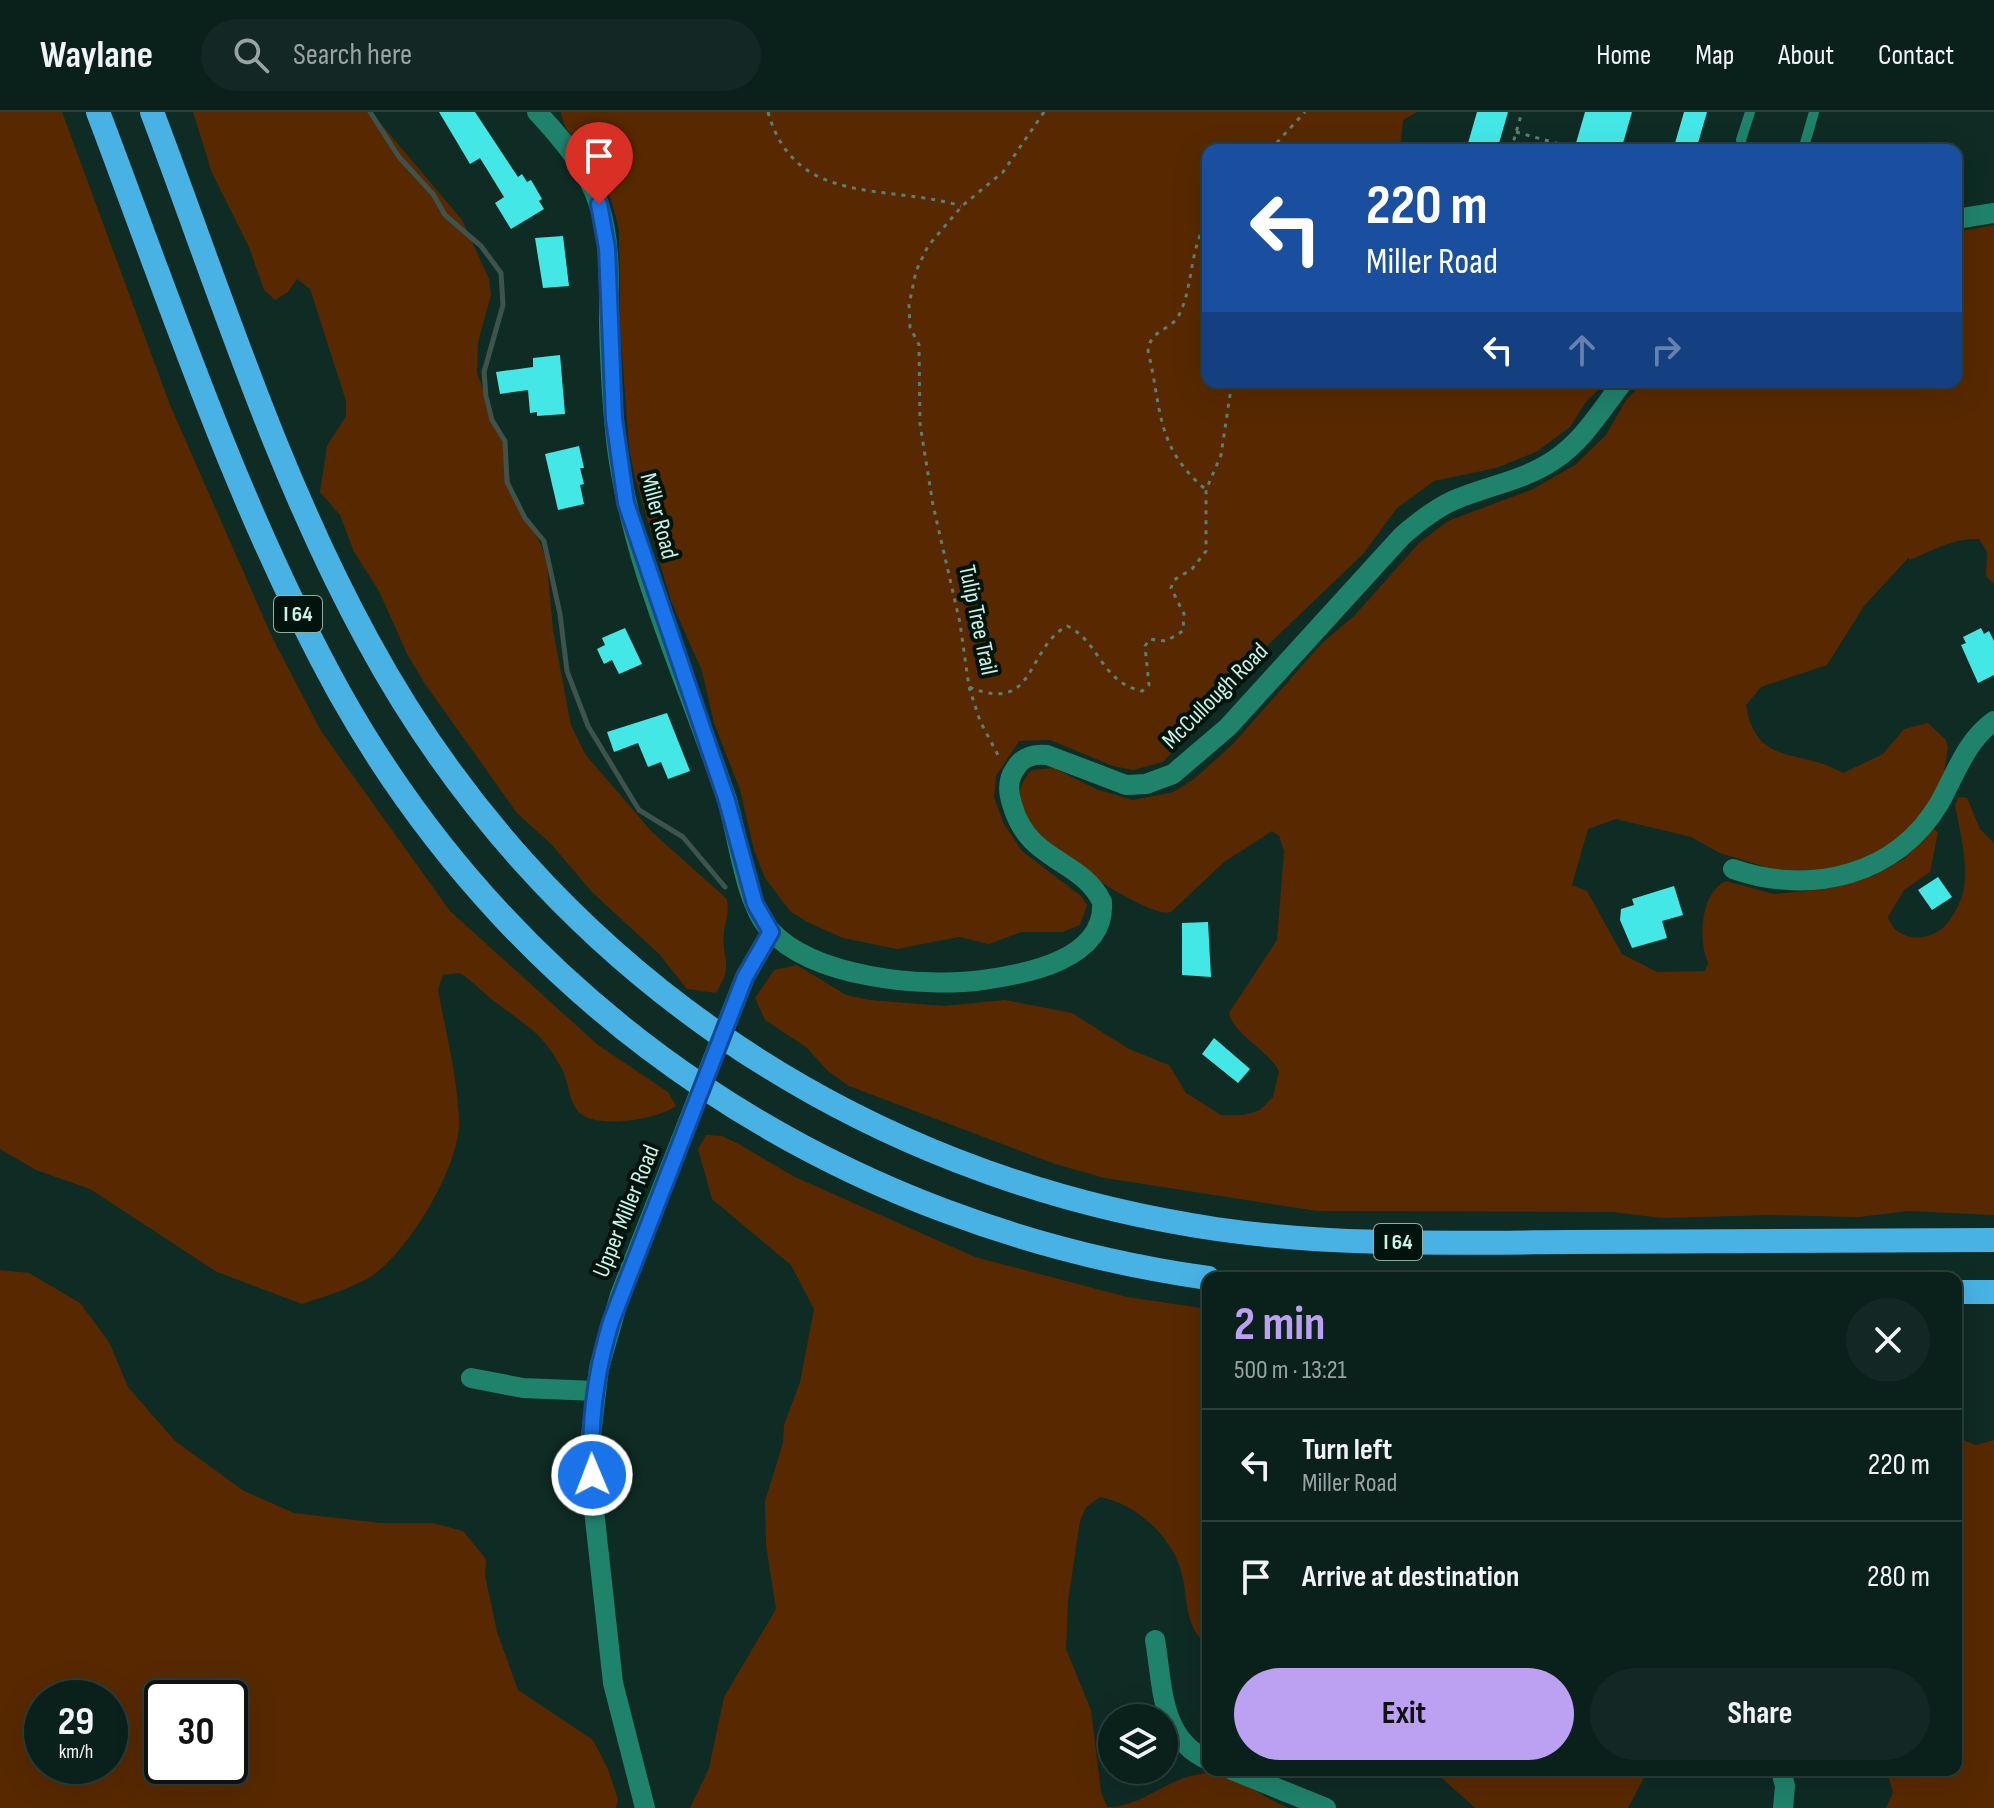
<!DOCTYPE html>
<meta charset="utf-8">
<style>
body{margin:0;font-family:"Sofia Sans Condensed",sans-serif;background:#132824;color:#f1f3f6;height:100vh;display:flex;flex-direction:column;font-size:30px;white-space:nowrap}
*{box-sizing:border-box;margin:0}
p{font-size:26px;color:#99a3a3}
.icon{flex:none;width:44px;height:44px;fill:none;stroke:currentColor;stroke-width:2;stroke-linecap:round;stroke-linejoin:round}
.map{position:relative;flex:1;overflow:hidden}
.drawer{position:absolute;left:1202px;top:1160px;width:760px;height:504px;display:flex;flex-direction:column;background:#0a201b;border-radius:16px;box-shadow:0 8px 32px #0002,0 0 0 2px #2a3e3a}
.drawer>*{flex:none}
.hud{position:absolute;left:1202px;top:32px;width:760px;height:244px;border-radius:16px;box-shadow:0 8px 32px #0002,0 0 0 2px #2a3e3a;background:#1a4fa0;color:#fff;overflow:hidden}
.controls{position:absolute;left:1098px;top:1592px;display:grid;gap:16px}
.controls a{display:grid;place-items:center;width:80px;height:80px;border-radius:50%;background:#0a201b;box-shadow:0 8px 32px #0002,0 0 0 2px #2a3e3a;font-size:40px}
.speed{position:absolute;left:24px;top:1568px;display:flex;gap:16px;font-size:40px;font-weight:700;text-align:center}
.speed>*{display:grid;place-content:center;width:104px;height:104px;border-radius:50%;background:#0a201b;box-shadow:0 8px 32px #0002,0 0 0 2px #2a3e3a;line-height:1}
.speed small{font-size:20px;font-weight:400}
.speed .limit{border:4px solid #111;border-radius:12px;background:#fff;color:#111}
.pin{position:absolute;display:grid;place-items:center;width:68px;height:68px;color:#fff;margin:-82px -34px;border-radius:50% 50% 50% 0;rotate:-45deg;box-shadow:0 0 8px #0007}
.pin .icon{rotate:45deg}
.me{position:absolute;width:88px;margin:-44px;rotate:359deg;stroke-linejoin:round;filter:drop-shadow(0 0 6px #0008)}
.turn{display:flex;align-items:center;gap:28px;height:168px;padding:0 32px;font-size:36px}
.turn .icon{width:104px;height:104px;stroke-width:2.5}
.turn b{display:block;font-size:56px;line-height:68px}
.lanes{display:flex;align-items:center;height:76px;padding:0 32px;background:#0003;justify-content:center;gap:40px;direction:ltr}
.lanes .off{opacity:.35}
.round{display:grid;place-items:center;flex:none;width:84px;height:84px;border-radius:42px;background:#132824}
.headline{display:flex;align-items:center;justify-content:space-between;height:136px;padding:0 32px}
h1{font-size:48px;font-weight:700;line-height:60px;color:#bca0f2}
.action{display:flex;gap:16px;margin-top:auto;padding:16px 32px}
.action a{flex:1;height:92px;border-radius:48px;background:#bca0f2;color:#111;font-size:32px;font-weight:700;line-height:92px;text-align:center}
.action a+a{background:#132824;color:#f1f3f6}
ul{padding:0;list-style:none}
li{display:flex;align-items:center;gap:24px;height:112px;padding:0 32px;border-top:2px solid #2a3e3a}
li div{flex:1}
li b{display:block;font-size:30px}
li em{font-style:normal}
header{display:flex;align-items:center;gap:48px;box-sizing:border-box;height:112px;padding:0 40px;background:#0a201b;border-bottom:2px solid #2a3e3a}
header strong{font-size:38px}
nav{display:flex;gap:44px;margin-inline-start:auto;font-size:28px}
.search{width:560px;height:72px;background:#132824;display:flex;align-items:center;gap:20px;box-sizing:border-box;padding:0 28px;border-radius:44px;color:#99a3a3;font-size:30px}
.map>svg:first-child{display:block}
.green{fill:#582901;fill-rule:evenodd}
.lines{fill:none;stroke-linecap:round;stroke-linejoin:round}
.stream{stroke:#3d534b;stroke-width:5}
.building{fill:#43e8e6}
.path{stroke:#5c7f75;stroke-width:3;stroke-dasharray:4 6;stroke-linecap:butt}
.service{stroke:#1f836c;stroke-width:10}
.minor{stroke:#1f836c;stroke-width:20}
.motorway{stroke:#49b2e4;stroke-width:24}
.route-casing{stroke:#114b97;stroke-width:20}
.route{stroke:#1a73e8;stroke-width:14}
.labels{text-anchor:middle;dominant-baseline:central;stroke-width:8;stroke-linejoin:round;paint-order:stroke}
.shield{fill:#00140d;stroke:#8cb0a4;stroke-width:2}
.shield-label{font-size:22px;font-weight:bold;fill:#c8f3e5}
.street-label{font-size:24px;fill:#c8f3e5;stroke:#00140d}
</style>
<header>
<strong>Waylane</strong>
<div class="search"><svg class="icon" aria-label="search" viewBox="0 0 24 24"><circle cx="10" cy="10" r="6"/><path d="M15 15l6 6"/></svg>Search here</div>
<nav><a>Home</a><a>Map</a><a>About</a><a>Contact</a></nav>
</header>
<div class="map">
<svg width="1994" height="1696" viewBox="0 0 1994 1696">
<rect width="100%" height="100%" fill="#0e2b24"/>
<path class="green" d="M0,0h62l108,293 102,232 49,94 129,180 148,134 70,47 8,14c-17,13 -76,23 -95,8 -12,-9 -12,-32 -19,-45 -21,-38 -32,-40 -64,-65 -14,-10 -24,-22 -38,-31l-17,2 -5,15c8,43 20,89 21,132 1,45 -54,137 -94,158 -19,10 -42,17 -63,24l-85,-32 -127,-83 -54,-19 -36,-21z
M193,0h178l91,108 27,59 2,16 -13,47 -1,31 26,70 9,46 30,58 5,18 6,65 18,95 14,29 67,78 75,67c2,13 -1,21 -3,32 -3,29 11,31 -8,62l-29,-4 -28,-35 -67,-62 -40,-47 -35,-32 -92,-129 -18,-30 -28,-63 -25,-39 -14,-37 -20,-23 7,-46 19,-30v-15l-36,-112 -13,-10 -9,13 -13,8 -11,-10 -15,-43 -37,-74z
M561,0h856l-14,8 -3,30h-192v232h398l-20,20 -16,25 -34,25 -40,16 -62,13 -37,27 -33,45 -137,131 -28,39 -36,39 -30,8 -20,-4 -63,-26 -31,1 -23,35 -2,21 10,27 18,27 59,45 6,9 -7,20 -18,7h-41l-32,12 -30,-7 -62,12 -54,-11 -36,-16 -17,-11 -25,-33 -11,-28 -14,-60 -26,-67 -12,-52 -31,-70 -36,-124 -6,-28 -9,-123 -1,-95c-4,-21 -10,-41 -22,-60 -10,-17 -35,-40 -36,-59z
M1994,113v359l-8,-8 1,-24 -8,-13c-28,-1 -46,12 -70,21v-3l-45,49 -37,59 -66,22 -15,18c10,63 55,43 97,68l40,-19 21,-25 24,-6 18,17 2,8 -4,24 -10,22 -18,29 -29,25 -42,21 -49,4 -24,-4 -52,-16 -29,-16 -75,-18 -28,10 -16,56 15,6 35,63 35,18 48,-1 3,-8c-10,-22 -8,-70 18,-82l48,13 52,-5 49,-14 29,-16 29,-32 5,6 -8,39 -26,18 -16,27c6,22 34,26 52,13 10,-6 20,-26 23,-37 6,-26 -3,-62 -8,-88l3,-8 9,1 13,31 14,14v372l-86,-4 -49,6 -87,-2 -110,3 -50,-6 -295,-1 -212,-33 -50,-14 -206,-78 -21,-15 -22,-24 -41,-27 -10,-22 19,-28 23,-5 49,30 24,5 74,6 61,-6 67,13 57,36 40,16 17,28 35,22h23l16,-5 13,-13 6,-26c-11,-21 -47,-38 -50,-58l48,-73 7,-89 -5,-15 -7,-5 -48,31 -53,50c-20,7 -111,-55 -127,-71 -10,-10 -21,-29 -24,-43 -2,-10 5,-20 11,-28l23,-2 42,21 37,11 40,-8 21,-13 38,-34 91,-103 32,-27 64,-72 29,-22 85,-32 42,-24 31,-30 20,-35 17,-18h313v-150z
M706,1023l16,1 15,7 58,34 180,80 152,40 81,12v337c-22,-18 -20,-40 -25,-67 -7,-39 -45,-75 -83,-82l-14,10 -6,14 -12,80 -2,48 25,61 10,82 6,15c33,1 60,-29 94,-33 32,-4 60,24 88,34h-599l19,-40 15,-71 52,-88 -10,-64 -1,-44 18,-58 1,-18 16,-43 14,-73 -23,-44 -79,-66 -14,-50z
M0,1158l29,3 51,30 29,39 19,45 47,54 69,50 50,22 86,10h53l30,8 23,28 -1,16 12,57 21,58 75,50 15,29 10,30 -2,9h-616zM42,1586h68v68h-68zM230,1586v68h-68v-68z
M1956,1325l20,8 18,-5v368h-108l7,-16 -7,-22h70z
M1433,1658h215l-20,38h-153z"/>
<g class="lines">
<path class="stream" d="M370,0l29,45 34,37 12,21 36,31 20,27 2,32 -19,67 2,24 6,24 13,21 2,41 18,36 19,23 16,73 7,57 21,55 51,84 44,27 42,50"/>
</g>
<path class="building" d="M439,0h36l43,65 4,-3 5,8 4,-2 11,19 -3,2 5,8 -33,20 -16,-26 9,-6 -24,-39 -10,6z
M1477,0h31l-11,38h-31z
M1585,0h47l-11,38h-21l-24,-7z
M1684,0h23l-11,38h-23z
M563,124l6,50 -26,2 -8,-50z
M560,243l5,59 -28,2v-4l-7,1 -2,-23 -28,4 -4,-22 37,-5v-9z
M579,334l5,22h-4l4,16 -4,1 4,19 -26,6 -13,-56z
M625,516l17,36 -23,10 -7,-14 -8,4 -7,-15 8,-4 -3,-7z
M1981,516l3,6 5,-3 5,10v34l-16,8 -17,-38 5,-2 -3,-6z
M667,601l23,58 -22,8 -7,-17 -13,5 -10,-24 -24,9 -7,-20z
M1938,765l14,20 -20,13 -14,-20z
M1674,774l9,29 -21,6 5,17 -35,10 -12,-28 1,-11 13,-4 -2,-6z
M1208,810l3,55 -29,-2v-52z
M1214,926l36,31 -12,14 -36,-29z"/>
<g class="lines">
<path class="path" d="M768,0c27,96 118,71 193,94
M1044,0l-41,60 -41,34 -34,40 -12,25 -7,34 1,22 9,18 1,79 13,81 27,118 9,64c68,28 56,-38 98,-61 33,15 33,56 75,65l7,-6 -4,-39 5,-7 16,2 17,-10 1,-17 -13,-26 3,-8 18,-11 14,-18v-61l15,-35 11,-73
M1516,20l47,13 -1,5
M1501,35l8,3
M1270,38l35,-38
M1511,38l11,-38
M1204,376c-49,-42 -42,-80 -56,-137 2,-22 23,-20 31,-36 15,-30 10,-67 29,-95
M969,575l11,34 19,36"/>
<path class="service" d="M1743,38l-2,-10 9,-28
M1803,38l11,-38"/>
<path class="minor" d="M537,0c25,27 51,57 62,93 12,37 10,79 10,118 1,42 3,84 8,125 16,121 72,237 110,352 11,36 18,104 43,130 43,48 154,58 213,50 44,-6 123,-21 119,-78 -21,-44 -74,-39 -90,-98 -4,-12 -4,-25 3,-35 8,-13 19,-15 32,-14l79,30 20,-1 27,-10 55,-47 174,-191c16,-14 31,-26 50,-35 34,-15 71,-20 102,-41 30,-20 47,-50 69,-78
M1956,107l38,-6
M1733,757c77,27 164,7 207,-67 16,-29 26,-61 54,-81
M471,1266l52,10 73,3
M1155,1528c8,46 5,99 53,120
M1232,1658l94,38
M1781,1658l4,16 -2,22
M645,1696l-32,-125 -19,-173 -4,-65 3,-27 6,-50 21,-73 125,-318 26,-45"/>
<path class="motorway" d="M98,0c74,195 140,397 241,580 182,326 503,534 869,586
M152,0c67,177 125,363 216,529 175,323 486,535 848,588 116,17 235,14 352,13 142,0 284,-1 426,-2
M1956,1180h38"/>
</g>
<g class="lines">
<defs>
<path id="route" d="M592,1363c-3,-51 4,-104 19,-153l134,-345 26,-45 -16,-28 -28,-103 -101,-298 -12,-84 -7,-171 -8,-44"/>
</defs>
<use href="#route" class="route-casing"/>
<use href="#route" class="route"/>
</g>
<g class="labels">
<g class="shield">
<rect x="274" y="484" width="48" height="36" rx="6"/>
<rect x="1374" y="1112" width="48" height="36" rx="6"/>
</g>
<g class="shield-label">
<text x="298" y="502">I 64</text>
<text x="1398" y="1130">I 64</text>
</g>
<g class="street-label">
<text transform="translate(659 404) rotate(75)">Miller Road</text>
<text transform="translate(978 508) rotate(78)">Tulip Tree Trail</text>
<text transform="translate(1215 584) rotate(-45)">McCullough Road</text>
<text transform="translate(626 1099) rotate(-68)">Upper Miller Road</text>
</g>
</g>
</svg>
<div class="controls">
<a><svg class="icon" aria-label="layers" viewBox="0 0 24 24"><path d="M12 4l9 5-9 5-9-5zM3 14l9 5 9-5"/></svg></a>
</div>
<div class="speed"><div>29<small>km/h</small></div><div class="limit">30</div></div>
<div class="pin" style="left:599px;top:92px;background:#d93025"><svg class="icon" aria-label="arrive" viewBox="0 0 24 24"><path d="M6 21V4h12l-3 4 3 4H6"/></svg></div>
<svg class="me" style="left:592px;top:1363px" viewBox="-20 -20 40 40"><circle r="17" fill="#1a73e8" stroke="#fff" stroke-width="3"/><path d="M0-11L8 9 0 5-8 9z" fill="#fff"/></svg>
<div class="hud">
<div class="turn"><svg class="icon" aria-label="left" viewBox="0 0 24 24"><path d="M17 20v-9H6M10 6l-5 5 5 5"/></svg><div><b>220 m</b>Miller Road</div></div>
<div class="lanes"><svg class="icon" aria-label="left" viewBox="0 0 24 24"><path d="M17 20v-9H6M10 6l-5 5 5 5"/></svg><svg class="icon off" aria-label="ahead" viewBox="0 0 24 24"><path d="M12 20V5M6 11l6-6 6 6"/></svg><svg class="icon off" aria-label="right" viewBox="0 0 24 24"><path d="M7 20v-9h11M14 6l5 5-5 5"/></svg></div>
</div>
<section class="drawer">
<div class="headline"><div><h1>2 min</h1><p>500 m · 13:21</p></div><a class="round"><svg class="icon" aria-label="close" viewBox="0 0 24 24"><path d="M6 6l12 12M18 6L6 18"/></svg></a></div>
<ul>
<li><svg class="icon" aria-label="left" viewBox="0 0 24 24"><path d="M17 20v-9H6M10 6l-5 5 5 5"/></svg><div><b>Turn left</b><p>Miller Road</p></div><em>220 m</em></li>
<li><svg class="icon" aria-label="arrive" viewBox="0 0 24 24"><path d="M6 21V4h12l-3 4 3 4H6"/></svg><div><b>Arrive at destination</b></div><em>280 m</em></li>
</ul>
<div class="action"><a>Exit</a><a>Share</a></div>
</section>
</div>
